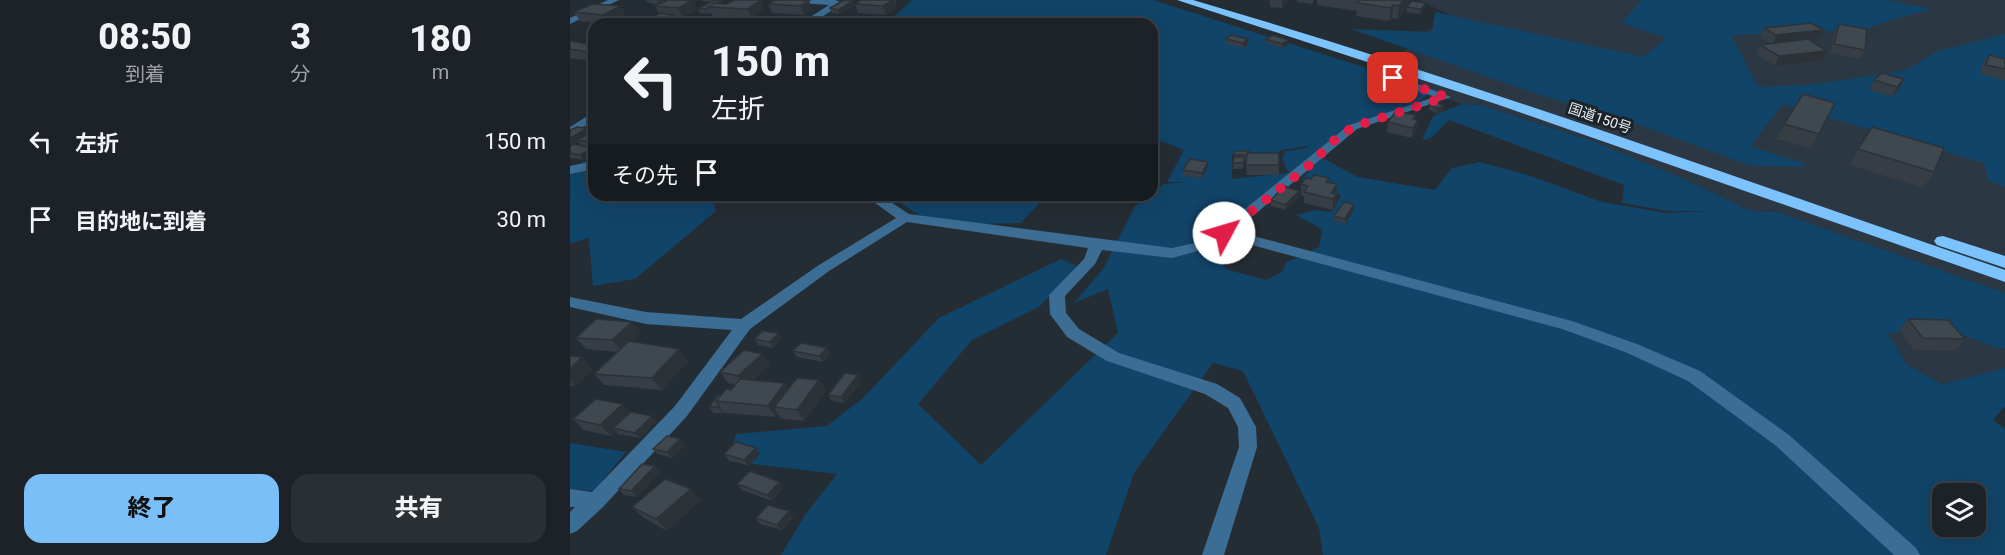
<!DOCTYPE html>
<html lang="ja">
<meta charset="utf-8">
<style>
body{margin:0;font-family:Roboto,"Noto Sans JP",sans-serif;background:#292f33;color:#f1f3f6;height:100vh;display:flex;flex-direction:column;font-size:22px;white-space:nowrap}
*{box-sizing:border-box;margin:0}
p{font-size:20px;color:#a0a4a7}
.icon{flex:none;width:33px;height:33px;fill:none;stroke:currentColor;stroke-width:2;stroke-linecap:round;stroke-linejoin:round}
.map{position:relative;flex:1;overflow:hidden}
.side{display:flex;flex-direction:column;background:#1c2227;width:570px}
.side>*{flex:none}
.top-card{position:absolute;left:18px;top:18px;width:570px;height:183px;border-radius:18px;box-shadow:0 6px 24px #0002,0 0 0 2px #3a3f44;background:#1c2227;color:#f1f3f6;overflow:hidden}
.tools{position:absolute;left:1362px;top:483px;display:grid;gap:12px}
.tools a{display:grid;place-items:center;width:54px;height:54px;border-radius:12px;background:#1c2227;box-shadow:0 6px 24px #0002,0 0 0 2px #3a3f44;font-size:30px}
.pin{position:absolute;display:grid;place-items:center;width:51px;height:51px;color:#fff;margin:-26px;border-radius:12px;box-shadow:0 3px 9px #0006}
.me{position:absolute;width:66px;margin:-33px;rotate:51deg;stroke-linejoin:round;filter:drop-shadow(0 0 4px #0008)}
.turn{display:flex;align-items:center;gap:21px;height:126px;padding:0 24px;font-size:27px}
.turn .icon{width:78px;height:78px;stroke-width:2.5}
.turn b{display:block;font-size:42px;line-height:51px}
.then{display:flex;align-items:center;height:57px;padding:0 24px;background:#0003;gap:12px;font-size:22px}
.eta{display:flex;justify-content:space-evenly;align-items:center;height:102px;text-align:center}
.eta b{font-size:36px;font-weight:800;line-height:42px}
.button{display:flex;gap:12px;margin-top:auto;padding:12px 24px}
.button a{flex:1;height:69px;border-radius:18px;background:#7abff8;color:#111;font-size:24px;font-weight:800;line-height:69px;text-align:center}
.button a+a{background:#292f33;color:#f1f3f6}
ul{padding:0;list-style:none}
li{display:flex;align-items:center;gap:18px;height:78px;padding:0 24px}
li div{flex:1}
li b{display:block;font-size:22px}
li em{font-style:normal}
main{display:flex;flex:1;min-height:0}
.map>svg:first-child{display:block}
.built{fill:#2b3844}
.green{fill:#114469;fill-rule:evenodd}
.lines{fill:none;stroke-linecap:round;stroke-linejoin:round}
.minor{fill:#3c6d95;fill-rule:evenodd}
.highway{fill:#7cc3fe;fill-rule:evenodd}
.wall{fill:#363d44}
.shaded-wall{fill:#2c3237}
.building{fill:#3f474f;stroke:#2c3237;stroke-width:1.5}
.route{stroke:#e11d48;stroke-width:10;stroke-dasharray:0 18}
.labels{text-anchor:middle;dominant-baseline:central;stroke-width:6;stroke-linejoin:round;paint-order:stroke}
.far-street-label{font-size:14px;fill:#e9eef3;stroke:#1c242a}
</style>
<main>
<section class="side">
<div class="eta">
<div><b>08:50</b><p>到着</p></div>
<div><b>3</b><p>分</p></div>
<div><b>180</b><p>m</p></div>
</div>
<ul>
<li><svg class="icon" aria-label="left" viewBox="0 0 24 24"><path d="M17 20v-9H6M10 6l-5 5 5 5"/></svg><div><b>左折</b></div><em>150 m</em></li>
<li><svg class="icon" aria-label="arrive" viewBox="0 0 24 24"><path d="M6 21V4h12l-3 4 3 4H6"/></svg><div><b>目的地に到着</b></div><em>30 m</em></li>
</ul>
<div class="button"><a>終了</a><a>共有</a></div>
</section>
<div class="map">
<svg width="1435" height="555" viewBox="0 0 1435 555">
<rect width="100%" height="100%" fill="#252d34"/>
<path class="built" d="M849,0h586v293l-227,-81 -27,-1 -67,-32 -89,-37 -114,-37 -19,-1 -33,-10 -50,-22 69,-58z
M1374,328l56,21 5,-1v20l-63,16 -35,-19 -20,-33z"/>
<path class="green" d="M342,0h241l226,72 50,22 -13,10 -65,20 -49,46 -14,2 -6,-14 4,-7 22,-3v-2l-27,4 -6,5h-43v24l64,-7 -75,59 4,38 41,11 16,-8 4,-9 33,-16 3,-18 -26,-14 18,-5 18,2 9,-17 -40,-15 21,-22 36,19 77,13 17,-22 28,-6 48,13 74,27 64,11 46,-2h-43l-47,-8 2,-18 -175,-65 -19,19 -8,1 11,-24 29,-12 19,1 114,37 89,37 67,32 27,1 227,81v55l-5,1 -56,-21 -56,5 19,32 35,19 63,-16v38l-12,14 12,9v126h-682l-4,-27 -76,-157 -30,-8 -79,110 -28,82h-325l24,-40 32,-41 -109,-13 8,-27 91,-8 36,-28 76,-80 122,-59 16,7 -38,41 -67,33 -54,64 63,61 137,-132 -10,-44 -34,14 29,-34 32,-63 29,-22 24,-2h-21l17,-32 -32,-12v-114h-266zM1372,494h34v32h-34z
M1071,0h247l44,9 -44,12 -25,9 -132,5 27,52 60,-3 88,-14 32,-19 67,-17v153l-16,-6 -5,-18 -202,-59 -31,42 54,18 -1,3 -56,-2 -111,-41 -103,-31 -183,-64 81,3 3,-20 209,45 22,-19 -44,-15z
M24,157v38h117l5,16 -81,68 -42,7 -4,-48 -19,5v-75z
M319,195h51l28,7 9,-7h70l-26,28 -58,1 -44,-9z
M0,443l56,9 -32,39 -24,-2z"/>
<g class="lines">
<path class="minor" d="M38,0h11l-49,24v-6z
M225,0h40l8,3 -32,21h-12l30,-19 -30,-2z
M831,65l5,3 -7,9 52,20 -94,32 -122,102 337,90 65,23 63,27 89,64 127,113 4,7h-26l-119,-110 -87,-64 -63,-29 -63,-23 -336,-91 -21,11 -33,9 -70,-8 -7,14 -30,32 1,17 13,16 40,24 98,31 23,14 16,29 1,20 -33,108h-22l37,-108 -1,-20 -10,-19 -23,-14 -98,-33 -40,-24 -17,-23 -1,-19 35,-36 4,-11 -181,-26 -78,49 -79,58 -63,87 -84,91 -26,24 -7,3v-22l5,-5h-5v-18l22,3 83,-86 57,-76 -86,-6 -76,-17v-10l76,15 95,7 78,-54 77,-47 -32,-23h16l29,19 263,34 23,-5 24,-13 130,-105 86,-28 -46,-17c-2,-5 7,-14 12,-15z
M24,112v8l-24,16v-9z
M24,161v8l-24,5v-8z"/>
<path class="highway" d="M607,0h16c274,80 542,177 812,270v12l-506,-177z
M1373,236l62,20v12l-68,-23 -3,-4 3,-4z"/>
</g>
<path class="wall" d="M76,0h52l-5,2 4,8 -14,7 -10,-1 2,4 -9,4h-17l-2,-5 12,-5 -4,-8 3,-1 -11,-3z
M130,0h15l9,4 41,5 -13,9 -39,-2 -2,-3 -1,1 -10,-1 -2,-4 12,-7z
M205,0l37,9 -8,6 -32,-2 -4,-9z
M291,0h37l-3,1 2,7 -11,7 -28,-2 -3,-9z
M700,0h18l-6,8 -12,-1z
M727,0h17l-2,4 -15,-2z
M747,0h92l-1,5 -10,14 -6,-1 -3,3 -33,-5 1,-5 -40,-6z
M856,3l-1,4 -5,7 -14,-2 1,-5z
M285,6l-16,8 -7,-1 -2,-5z
M4,12l52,3 -18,9 -28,-3z
M1269,24l26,26 -5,9 -30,-6 4,-20z
M1194,28l60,2 -5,9 -10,1 18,11 -4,9 -48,6 -19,-12 4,-9 10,-2 -10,-6z
M656,39h22v5l-4,4 -18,-4z
M696,39l22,6 -6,3 -16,-5z
M0,41l24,4v16l-24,-3z
M1419,55l16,4v21l-25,-6 2,-9z
M1334,79l-5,10 -7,7 -23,-6 5,-10z
M24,90v10l-4,-1 -3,-5z
M1265,103l-24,46 -34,-10 7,-15z
M860,104l13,7 -6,3 -8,-5z
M845,119l3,1 -1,10 -5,8 -25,-6 1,-10z
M18,128l3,6h3v14l-10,12 -14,-2v-12l10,-1 -3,-4 -7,5z
M1288,149l76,23 -11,16 -73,-23z
M665,151l14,2h30v22h-32l-1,-14h-2l-1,8h-10v-6z
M638,167l-6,11 -18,-2 -1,-6z
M759,183l8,11 -1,11 -3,5 -29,-7v-7l-3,-1v-11z
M729,196l-14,14 -14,-4v-6z
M784,204v6l-9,14 -11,-3v-5z
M1338,319l57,20 -10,12 -41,-1 -15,-20z
M62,322l9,11 -8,8 55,20 -26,29 -58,-5 -10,-11 23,-22 -31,-3 -10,-11z
M184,339h28l-9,9 -15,-3z
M257,348l4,6 -8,8 -26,-5 -4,-6z
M192,354l8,11 -16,15 31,3 4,5 30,-8 7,11 -22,30 -23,-2 -3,-5 -2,3 -51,-4 -2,-1 -1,1h-9l-4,-6 12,-12 10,-5 4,-5 -7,-2 -8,-11z
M0,356l12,1 10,12 -17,17h-5z
M288,375l3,6 -16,22 -13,-2 -4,-6z
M60,412l27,10 -17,16 -22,-4 -2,-3 -5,5 -27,-6 -11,-11z
M115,445l-13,13 -14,-4 -5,-5z
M154,454h36l-11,12 -20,-6z
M85,466l5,6 -23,25 -13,-2 -5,-6z
M167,484l47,4 -12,13 -30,-11z
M131,500l-34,31 -23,-13 -12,-11z
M224,517l-12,13 -22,-6 -4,-6z"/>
<path class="shaded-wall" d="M87,0h18l-15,6z
M120,0h8l-5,2 4,8 -14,7 -5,-9 13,-6z
M191,0l4,9 -13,9 -4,-9z
M323,0h1l3,8 -11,7 -3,-9z
M712,0h6l-6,8z
M834,0h5l-1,5 -10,14 1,-13z
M239,1l3,8 -8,6 -4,-9z
M283,1l2,5 -16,8 -1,-4z
M856,3l-1,4 -5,7 1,-5z
M823,5l-1,13 -3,3 2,-13z
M51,6l5,9 -18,9 -5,-9z
M103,15l2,5 -9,4h-6l-2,-3z
M219,19l2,4 -1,1h-11z
M1254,30l-5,9 -47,6 4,-10z
M678,39v5l-4,4 -1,-5z
M718,40v5l-6,3v-4z
M1257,51l-4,9 -48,6 4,-10z
M1334,79l-5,10 -7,7 5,-9z
M874,106l-1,5 -6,3 1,-5z
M846,115l-2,10 4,-5 -1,10 -5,8 1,-19z
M18,128l3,6 -14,6v1l-7,5v-8z
M23,148l1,7 -10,5 -4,-5z
M638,162v5l-6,11v-5z
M767,184l-1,11 -5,-2z
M729,191v5l-14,14v-5z
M767,194l-1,11 -3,5v-11z
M784,204v6l-9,14v-5z
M62,322l9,11 -19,19 -10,-12z
M209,333l3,6 -9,9 -3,-6z
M257,348l4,6 -8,8 -4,-6z
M109,349l9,12 -26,29 -10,-12z
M192,354l8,11 -24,23 -8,-12z
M12,357l10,12 -17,17 -5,-5v-12z
M288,375l3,6 -16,22 -4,-6z
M249,380l7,11 -22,30 -7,-11z
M215,383l8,12 -19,12 4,7 -2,3 -8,-11z
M53,404l10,12 -20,12 3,3 -5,5 -11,-11z
M149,406l4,6 -1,1 -4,-6z
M82,416l5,6 -17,16 -5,-5z
M110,439l5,6 -13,13 -5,-6z
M186,448l4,6 -11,12 -5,-6z
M85,466l5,6 -23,25 -6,-6z
M210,482l4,6 -12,13 -5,-6z
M121,489l10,11 -34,31 -11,-12z
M219,511l5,6 -12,13 -5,-5z"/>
<path class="building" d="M98,0h12l12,1 -14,7 -23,-2z
M144,0l9,1 -5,2h-4l-6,4 1,1 -2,1h-9z
M164,0h27l-13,9 -40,-2 6,-4 13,1z
M205,0h23l11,1 -9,5 -32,-2z
M274,0l9,1 -15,9 -8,-2z
M291,0h32l-10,6 -28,-2z
M790,0h44l-5,6 -6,-1 -2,3 -34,-5z
M842,1l14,2 -5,6 -14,-2z
M23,4l28,2 -18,9 -29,-3z
M91,13l12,2 -15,6 -11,-2z
M202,17l17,2 -10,5 -17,-2z
M1241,23l13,7 -48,5 -12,-7z
M1269,24l28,5 -2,21 -31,-6z
M661,35l17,4 -5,4 -17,-4z
M703,35l15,5 -6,4 -16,-5z
M1238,39l19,12 -48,5 -19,-11z
M0,41l24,4v8l-24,-4z
M1419,55l16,4v10l-19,-4z
M1312,73l22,6 -7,8 -23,-7z
M24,90v6l-7,-2z
M1233,94l32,9 -16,31 -35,-10z
M866,102l8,4 -6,3 -8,-5z
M826,111l20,4 -3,4 5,1 -5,8 -25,-6z
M7,127l11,1 -18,10v-8z
M1302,127l72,21 -10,24 -76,-23z
M20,133l4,1v9l-17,-3z
M4,144l19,4 -13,7 -10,-2v-7z
M665,151h14v2h-2v2h-13z
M677,153h32v12h-33z
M664,157h10l-1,6h-10z
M620,159l18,3 -6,11 -19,-3z
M744,175l15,3 -3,4 11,2 -6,9 6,1 -4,5 -29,-7 4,-6 -7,-2 5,-6 5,1z
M714,186l15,5 -14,14 -14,-5z
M774,202l10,2 -9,15 -11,-3z
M26,319l36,3 -20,18 -36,-2z
M1338,319l40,1 17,19 -42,-1z
M193,331l16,2 -9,9 -16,-3z
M59,341l50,8 -27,29 -58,-4z
M231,343l26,5 -8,8 -26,-5z
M174,350l18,4 -24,22 -18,-4z
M0,356l12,1 -12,12z
M275,373l13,2 -17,22 -13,-2z
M227,378l22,2 -22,30 -23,-3z
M170,379l45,4 -17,23 -52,-5 10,-12 5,1z
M148,395h3l-5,6 3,5 -1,1h-9z
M26,399l27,5 -23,21 -27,-6z
M61,412l21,4 -17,17 -22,-5z
M97,436l13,3 -13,13 -14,-3z
M166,442l20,6 -12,12 -20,-6z
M72,464l13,2 -24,25 -12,-2z
M180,471l30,11 -13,13 -30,-11z
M95,479l26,10 -35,30 -24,-12z
M198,505l21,6 -12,14 -21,-7z"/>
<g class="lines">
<path class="route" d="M654,233l88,-70 20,-21 21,-15 93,-30 -53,-19"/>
</g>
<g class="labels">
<g class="far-street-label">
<text transform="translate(1030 118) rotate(19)">国道150号</text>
</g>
</g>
</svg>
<div class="tools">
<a><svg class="icon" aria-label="layers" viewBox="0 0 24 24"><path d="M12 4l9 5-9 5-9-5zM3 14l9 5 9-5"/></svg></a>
</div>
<div class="pin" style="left:823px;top:78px;background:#d93025"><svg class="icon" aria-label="arrive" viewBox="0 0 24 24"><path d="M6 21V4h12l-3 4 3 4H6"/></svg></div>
<svg class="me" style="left:654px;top:233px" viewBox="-20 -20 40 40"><circle r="19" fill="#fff"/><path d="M0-13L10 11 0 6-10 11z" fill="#e11d48"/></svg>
<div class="top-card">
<div class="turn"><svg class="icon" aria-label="left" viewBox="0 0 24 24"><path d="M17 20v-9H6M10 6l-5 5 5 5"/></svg><div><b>150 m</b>左折</div></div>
<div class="then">その先<svg class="icon" aria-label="arrive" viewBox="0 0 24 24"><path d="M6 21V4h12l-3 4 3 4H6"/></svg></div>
</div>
</div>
</main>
